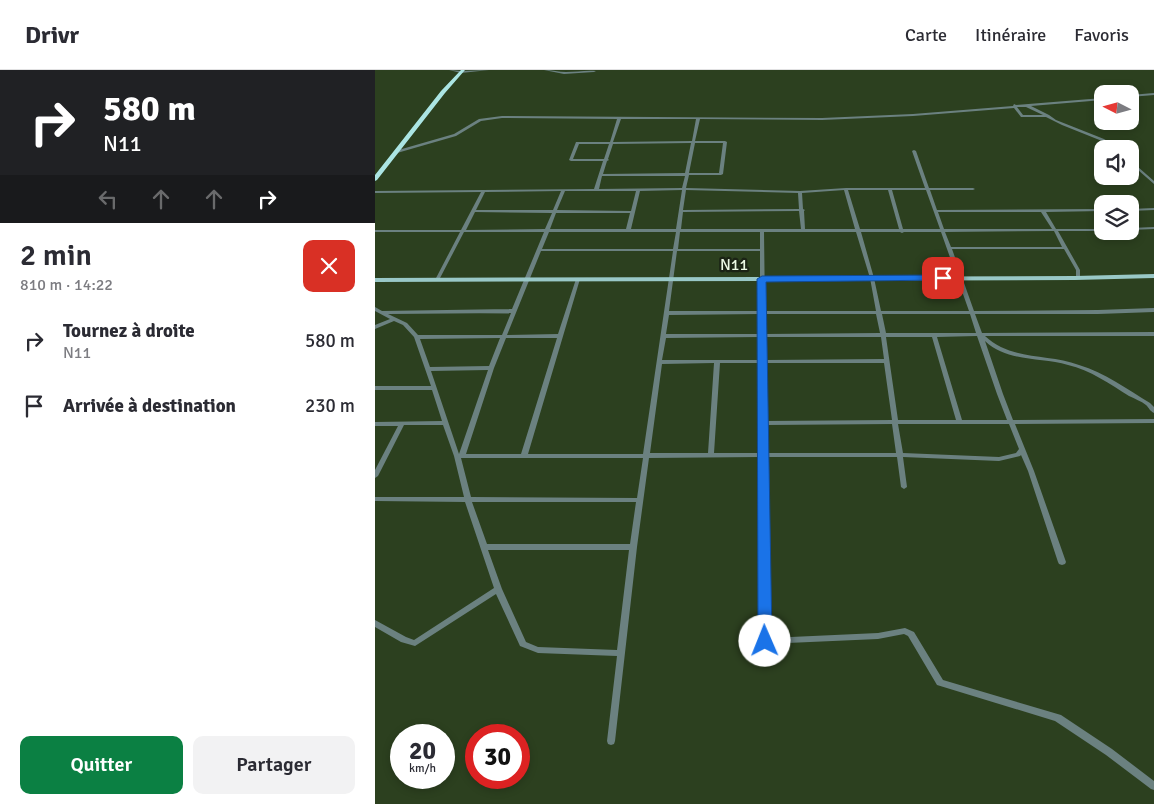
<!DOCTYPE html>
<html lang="fr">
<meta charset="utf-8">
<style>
body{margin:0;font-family:Signika,sans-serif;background:#f2f2f3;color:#2b2b33;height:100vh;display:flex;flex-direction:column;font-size:19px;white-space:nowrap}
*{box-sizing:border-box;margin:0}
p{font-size:16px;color:#7c7c81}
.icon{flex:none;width:28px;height:28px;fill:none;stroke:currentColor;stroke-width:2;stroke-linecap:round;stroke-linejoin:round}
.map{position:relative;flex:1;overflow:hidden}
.sheet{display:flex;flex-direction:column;background:#fff;width:375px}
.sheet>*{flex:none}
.guide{background:#202124;color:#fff;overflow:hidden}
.needle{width:32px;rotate:276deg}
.fabs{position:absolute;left:719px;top:15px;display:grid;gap:10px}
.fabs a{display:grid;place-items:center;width:45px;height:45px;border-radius:10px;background:#fff;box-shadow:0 2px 8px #0003;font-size:25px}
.speed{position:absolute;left:15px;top:654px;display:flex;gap:10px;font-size:25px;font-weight:700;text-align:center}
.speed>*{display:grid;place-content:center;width:65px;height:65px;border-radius:50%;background:#fff;box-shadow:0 2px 8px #0003;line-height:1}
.speed small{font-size:12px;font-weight:400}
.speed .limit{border:8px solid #d22;background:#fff;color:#111}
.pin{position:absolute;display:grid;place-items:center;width:42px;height:42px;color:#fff;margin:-21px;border-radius:10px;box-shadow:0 2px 8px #0006}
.me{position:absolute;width:55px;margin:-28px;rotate:359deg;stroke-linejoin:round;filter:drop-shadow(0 0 4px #0008)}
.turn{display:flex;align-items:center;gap:18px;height:105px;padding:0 20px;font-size:22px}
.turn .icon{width:65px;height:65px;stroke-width:2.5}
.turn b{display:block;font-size:35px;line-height:42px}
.lanes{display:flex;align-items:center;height:48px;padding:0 20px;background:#0003;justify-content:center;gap:25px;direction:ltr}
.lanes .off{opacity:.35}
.round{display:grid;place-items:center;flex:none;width:52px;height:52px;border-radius:10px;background:#f2f2f3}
.summary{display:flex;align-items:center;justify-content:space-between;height:85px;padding:0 20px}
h1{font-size:30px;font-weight:600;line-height:38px}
.cta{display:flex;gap:10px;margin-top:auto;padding:10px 20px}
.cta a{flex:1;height:58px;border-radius:10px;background:#0b8043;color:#fff;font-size:20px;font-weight:600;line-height:58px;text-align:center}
.cta a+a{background:#f2f2f3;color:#2b2b33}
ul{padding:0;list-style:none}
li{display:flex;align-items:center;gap:15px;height:65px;padding:0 20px}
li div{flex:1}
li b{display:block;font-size:19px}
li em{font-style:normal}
header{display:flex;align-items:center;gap:30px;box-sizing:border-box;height:70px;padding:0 25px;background:#fff;border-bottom:1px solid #e1e1e2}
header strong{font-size:24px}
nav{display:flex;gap:28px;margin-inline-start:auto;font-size:18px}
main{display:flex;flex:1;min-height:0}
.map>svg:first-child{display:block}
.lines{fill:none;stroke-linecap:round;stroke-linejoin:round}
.minor{fill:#6b8180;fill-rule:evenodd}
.major{fill:#99c8c7;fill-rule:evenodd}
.highway{fill:#abe5e3;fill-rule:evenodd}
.route{fill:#1a73e8;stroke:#114b97}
.labels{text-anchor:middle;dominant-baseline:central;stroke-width:4.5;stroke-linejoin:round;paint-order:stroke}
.far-street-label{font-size:16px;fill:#ecf9e5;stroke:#1b2315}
</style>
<header>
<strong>Drivr</strong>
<nav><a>Carte</a><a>Itinéraire</a><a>Favoris</a></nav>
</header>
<main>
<section class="sheet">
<div class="guide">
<div class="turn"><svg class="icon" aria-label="right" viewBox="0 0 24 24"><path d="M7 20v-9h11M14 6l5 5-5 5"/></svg><div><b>580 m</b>N11</div></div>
<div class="lanes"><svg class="icon off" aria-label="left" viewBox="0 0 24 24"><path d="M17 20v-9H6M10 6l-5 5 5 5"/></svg><svg class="icon off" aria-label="ahead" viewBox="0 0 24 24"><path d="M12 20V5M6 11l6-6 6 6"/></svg><svg class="icon off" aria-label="ahead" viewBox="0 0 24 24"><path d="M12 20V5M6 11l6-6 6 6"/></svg><svg class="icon" aria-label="right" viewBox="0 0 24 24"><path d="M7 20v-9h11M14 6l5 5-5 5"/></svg></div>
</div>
<div class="summary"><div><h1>2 min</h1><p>810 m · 14:22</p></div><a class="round" style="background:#d93025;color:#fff"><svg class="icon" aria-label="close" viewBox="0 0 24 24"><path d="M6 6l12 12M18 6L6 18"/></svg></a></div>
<ul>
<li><svg class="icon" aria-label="right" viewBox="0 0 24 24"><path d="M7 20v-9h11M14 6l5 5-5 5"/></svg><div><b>Tournez à droite</b><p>N11</p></div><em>580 m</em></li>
<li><svg class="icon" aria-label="arrive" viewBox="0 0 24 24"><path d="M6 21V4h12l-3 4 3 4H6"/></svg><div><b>Arrivée à destination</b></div><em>230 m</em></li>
</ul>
<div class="cta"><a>Quitter</a><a>Partager</a></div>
</section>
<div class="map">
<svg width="779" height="734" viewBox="0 0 779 734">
<rect width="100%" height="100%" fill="#2c401f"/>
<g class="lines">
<path class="minor" d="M74,0l12,1 28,-1 -28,3z
M169,0c8,0 15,2 22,2 10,0 20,-2 30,-1l-2,1 -30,2z
M779,23v2l-24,2v-2z
M728,28v2l-72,6 18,9 7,5 48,19 16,10h-5l-13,-8 -40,-16 -16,-8h-25l-7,-9 -101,8 -91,4 -122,-1 -5,22h30l2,1 -4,32 -2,1h-32l-3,13 114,3 46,-3h79l-13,-37 2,-1 2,1 13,37h44l2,1 -2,1h-43l7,20 166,-1v2l-57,1 10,17h47v2h-45l22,39v9h-4v-9l-12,-21h-112l22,62 124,-1 56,-2v4l-56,2h-123l7,19 172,-1v4h-169c27,25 62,17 94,29 26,8 48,24 71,38l4,4v6c-4,-2 -5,-5 -8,-8 -5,-4 -11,-6 -17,-9 -19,-12 -39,-26 -61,-31 -28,-8 -61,-3 -83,-24l18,53 10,26 141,-1v4l-139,1 19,47 32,91 -1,2 -3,1 -3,-1 -1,-2 -30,-91 -7,-16 -1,1 -21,5 -96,-4 4,30 -3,2 -3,-2 -4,-30h-130l2,181 109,-5 27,-5 9,4 29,48 118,35 51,34 42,32v9l-3,-1 -45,-34 -51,-34 -118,-36 -29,-49 -4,-2 -26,5 -113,5 -3,-1 -1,-2 -1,-184 -111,1 -12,89 -22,194 -1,3 -3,1 -3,-1 -1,-3 10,-85 -79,-3 -18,-7 -24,-52 -81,52 -14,-4 -26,-15v-7l31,17 8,3 80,-52 -29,-86 -90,-1v-4h89l-10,-41 -11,-31h-39l-26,51 -3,2v-8l23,-44h-23v-4l67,-1 -10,-31h-57v-4h56l-17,-49 -11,-12 -9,-4 -19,8v-4l15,-6 -15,-8v-4l7,4 130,-2 32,-77h-80l-25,48 -2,1 -2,-1 25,-48h-85v-2h86l20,-38 -106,1v-2l219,-2 9,-28h-32l-2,-1 7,-18h34l7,-23 -115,-1 -21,3 -25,15 -59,17h-2v-2l59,-17 25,-15 23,-3 320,2 91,-4 100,-8 1,-2 2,1zM642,37h9l17,8h-20zM246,49h75l-4,22 -79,1zM316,73l-6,30 -82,1 4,-13 2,-1 -1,-1 5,-15zM320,73h28l-4,30h-30zM204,74h30l-5,15h-31zM227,106h83l-3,12 -83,1zM307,120l-6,39h-45l9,-38zM311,120l112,3 1,16 -116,1zM469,120l11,39h-50l-1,-18 1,-1 -2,-1 -1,-16zM473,120h40l11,39h-39zM517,120h34l14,39h-37zM186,121l-8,19h-77l9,-18zM190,121h71l-5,20 -74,-1zM424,141l2,18h-120l2,-17zM100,142l77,1 -7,16 -79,1zM563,142h103l11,17h-108zM181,143h74l-4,16h-76zM679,161l8,16h-111l-6,-15zM174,162h127l-3,17h-131zM305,162h80v17h-82zM389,162h92l14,46 6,33h-111zM486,162h39l2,1 2,-1h37l28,79h-88l-7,-33zM166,181h132l-30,203h-115l52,-175 -2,-1 -2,1 -18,55 -51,1zM302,181h83v60h-91zM136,243l-9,22h-84l-11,-12 -19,-9zM385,244v20h-94l3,-19zM390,244h111l4,19 -115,1zM507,244h88l6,19h-90zM602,266l20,58 10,26h-45l-25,-83zM385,267v23h-98l4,-22zM390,267h116l3,22 -118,1zM511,267h46l24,83h-58zM125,268l-11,28 -59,1 -10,-28zM131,268h51l-36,116h-55l28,-86zM339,293l-6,90h-58l12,-89zM345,293h40v90h-46zM391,293h118l8,57 -126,1zM113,300l-29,84 -28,-83zM517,354l4,29h-129l-1,-28zM523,354h111l10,25 -3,4 -17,4 -96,-4zM86,388h182l-6,40 -166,-1zM97,432h164l-6,42h-143zM113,480h141l-12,100 -79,-3 -12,-5 -24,-53z
M755,90l24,21v3l-24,-21z
M779,138v2l-24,1v-2z
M779,157v2l-24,1v-2z"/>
<path class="major" d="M779,204v4l-79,2 -700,2v-4l700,-2z"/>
<path class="highway" d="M86,0h4l-20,23 -68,87 -2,1v-6l66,-84z"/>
</g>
<path class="route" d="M568,205l3,1v4l-180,2 6,359 -2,4h-10l-2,-4 -1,-362 5,-3z"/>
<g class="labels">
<g class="far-street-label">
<text x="359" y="195">N11</text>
</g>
</g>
</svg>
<div class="fabs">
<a><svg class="needle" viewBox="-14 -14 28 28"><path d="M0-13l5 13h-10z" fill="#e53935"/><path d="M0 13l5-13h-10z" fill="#7c7c81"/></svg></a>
<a><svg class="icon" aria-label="sound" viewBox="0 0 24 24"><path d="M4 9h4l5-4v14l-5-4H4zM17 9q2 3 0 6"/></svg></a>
<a><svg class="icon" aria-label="layers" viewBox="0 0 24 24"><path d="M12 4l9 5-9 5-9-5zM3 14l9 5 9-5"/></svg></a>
</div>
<div class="speed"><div>20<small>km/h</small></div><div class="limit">30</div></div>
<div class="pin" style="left:568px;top:208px;background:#d93025"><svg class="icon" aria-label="arrive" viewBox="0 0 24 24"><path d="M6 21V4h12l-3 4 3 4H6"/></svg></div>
<svg class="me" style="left:390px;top:571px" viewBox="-20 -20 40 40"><circle r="19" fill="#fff"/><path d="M0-13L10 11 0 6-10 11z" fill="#1a73e8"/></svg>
</div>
</main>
